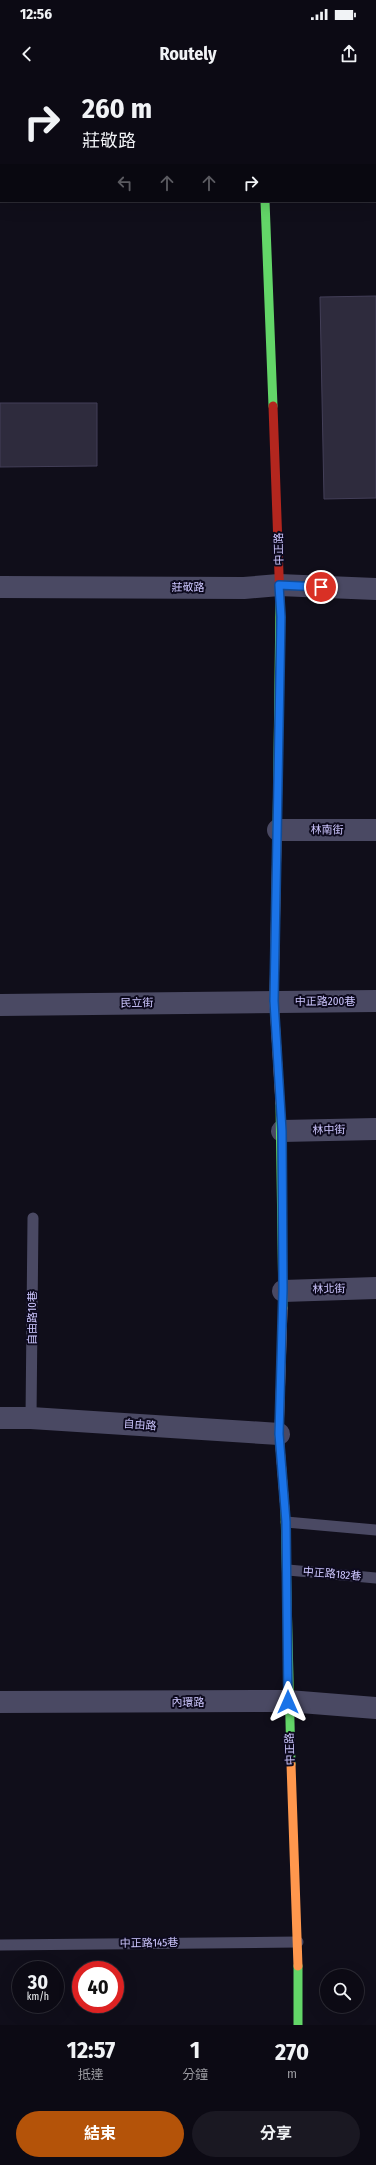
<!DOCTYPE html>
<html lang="zh-TW">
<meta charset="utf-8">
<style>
body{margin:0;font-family:"Fira Sans Condensed","Noto Sans TC",sans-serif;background:#1a1822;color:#f1f3f6;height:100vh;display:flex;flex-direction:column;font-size:15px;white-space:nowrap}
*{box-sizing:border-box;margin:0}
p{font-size:13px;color:#9a9aa0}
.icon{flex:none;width:22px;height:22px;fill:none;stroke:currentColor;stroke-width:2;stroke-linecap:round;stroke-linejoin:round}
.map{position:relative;height:1945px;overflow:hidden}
.drawer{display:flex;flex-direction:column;background:#0c0a14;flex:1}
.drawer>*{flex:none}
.banner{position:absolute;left:0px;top:0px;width:376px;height:122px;box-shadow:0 4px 16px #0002,0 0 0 1px #2c2b34;background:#0c0a14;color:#f1f3f6;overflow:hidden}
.controls{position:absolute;left:320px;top:1889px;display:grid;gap:8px}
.controls a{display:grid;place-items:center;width:44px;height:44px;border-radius:50%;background:#0c0a14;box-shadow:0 4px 16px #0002,0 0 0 1px #2c2b34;font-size:20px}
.speed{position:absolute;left:12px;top:1881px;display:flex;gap:8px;font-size:20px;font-weight:700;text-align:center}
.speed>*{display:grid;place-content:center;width:52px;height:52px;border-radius:50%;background:#0c0a14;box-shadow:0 4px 16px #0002,0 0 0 1px #2c2b34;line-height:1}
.speed small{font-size:10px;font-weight:400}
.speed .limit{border:6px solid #d22;background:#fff;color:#111}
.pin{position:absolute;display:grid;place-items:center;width:34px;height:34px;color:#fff;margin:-17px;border:2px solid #fff;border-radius:50%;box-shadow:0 1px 4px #0007}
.me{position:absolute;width:44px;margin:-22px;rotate:0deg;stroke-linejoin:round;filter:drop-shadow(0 0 3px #0008)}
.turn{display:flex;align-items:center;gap:14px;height:84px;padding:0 16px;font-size:18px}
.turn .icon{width:52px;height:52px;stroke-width:2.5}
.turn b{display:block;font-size:28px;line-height:34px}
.lanes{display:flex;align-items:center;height:38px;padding:0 16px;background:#0003;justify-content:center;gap:20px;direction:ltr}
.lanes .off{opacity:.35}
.eta{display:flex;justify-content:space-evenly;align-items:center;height:68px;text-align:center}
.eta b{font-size:24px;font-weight:700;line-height:28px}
.action{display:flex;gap:8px;margin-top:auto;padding:8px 16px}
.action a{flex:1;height:46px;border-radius:24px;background:#b45309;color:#fff;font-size:16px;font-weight:700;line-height:46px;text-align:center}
.action a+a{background:#1a1822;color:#f1f3f6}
.status{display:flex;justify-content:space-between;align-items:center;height:28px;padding:0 20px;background:#0c0a14;direction:ltr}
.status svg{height:11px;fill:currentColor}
header{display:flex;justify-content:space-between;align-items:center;height:52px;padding:0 16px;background:#0c0a14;font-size:18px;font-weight:700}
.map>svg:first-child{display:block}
.building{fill:#2e2b3d;stroke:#433f58}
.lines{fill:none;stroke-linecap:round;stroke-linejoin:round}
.lane{stroke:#4a4963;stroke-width:11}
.street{stroke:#4a4963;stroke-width:22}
.fast{stroke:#63d668;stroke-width:9}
.slow{stroke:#ff974d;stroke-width:9}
.jam{stroke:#b3261e;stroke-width:9}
.route-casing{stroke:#114b97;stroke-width:10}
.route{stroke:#1a73e8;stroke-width:7}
.labels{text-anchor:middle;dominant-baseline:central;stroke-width:4;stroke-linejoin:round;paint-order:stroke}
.street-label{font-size:11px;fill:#cec7ff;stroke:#0d0a1e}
</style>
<div class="status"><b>12:56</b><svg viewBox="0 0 49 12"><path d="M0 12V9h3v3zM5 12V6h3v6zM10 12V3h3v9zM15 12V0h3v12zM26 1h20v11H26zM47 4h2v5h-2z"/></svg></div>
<header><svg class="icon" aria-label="back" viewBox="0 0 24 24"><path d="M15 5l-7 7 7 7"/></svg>Routely<svg class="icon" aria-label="share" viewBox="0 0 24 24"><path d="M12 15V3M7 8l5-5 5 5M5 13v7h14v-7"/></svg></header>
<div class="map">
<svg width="376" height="1945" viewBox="0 0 376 1945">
<rect width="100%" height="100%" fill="#100e1a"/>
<path class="building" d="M0,1h178h-177v78z
M376,216v202l-52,1 -4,-202z
M0,323h97v63l-97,1z"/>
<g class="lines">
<path class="lane" d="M214,0l1,1
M31,1338l2,-200
M286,1442l90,8
M288,1490l88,8
M0,1865l298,-3"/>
<path class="street" d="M263,0v1
M375,51h1
M0,507l244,1 35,-3 97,4
M278,750h98
M0,925l376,-4
M282,1051l94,-2
M283,1211l93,-3
M0,1338h31l248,16
M0,1622l288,-1 88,7"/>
<path class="fast" d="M265,121l8,205
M277,757l3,-235
M280,1023l3,205
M285,1430l6,254
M298,1886v59"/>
<path class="slow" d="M277,757l-3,164 6,102
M283,1228l-4,126 6,76
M291,1684l7,202"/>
<path class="jam" d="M273,326l7,196"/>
</g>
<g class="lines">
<defs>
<path id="route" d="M288,1622l-2,-180 -7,-88 4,-144 -1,-159 -8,-130 7,-384 -2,-32 42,2"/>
</defs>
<use href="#route" class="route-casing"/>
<use href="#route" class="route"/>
</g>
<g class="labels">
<g class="street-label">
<text transform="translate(279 469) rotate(-91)">中正路</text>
<text x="188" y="507">莊敬路</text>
<text transform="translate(327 750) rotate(1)">林南街</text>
<text x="325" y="921">中正路200巷</text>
<text transform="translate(137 923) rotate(-1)">民立街</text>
<text transform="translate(329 1050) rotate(-1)">林中街</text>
<text transform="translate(329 1209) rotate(-1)">林北街</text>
<text transform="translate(32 1238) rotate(-90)">自由路10巷</text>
<text transform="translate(140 1345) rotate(4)">自由路</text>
<text transform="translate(332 1494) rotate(5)">中正路182巷</text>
<text x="188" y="1622">內環路</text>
<text transform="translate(290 1669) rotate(-92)">中正路</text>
<text transform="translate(149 1863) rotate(-1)">中正路145巷</text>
</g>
</g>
</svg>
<div class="controls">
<a><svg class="icon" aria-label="search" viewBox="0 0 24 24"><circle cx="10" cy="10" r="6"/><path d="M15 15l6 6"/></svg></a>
</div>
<div class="speed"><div>30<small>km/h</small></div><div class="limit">40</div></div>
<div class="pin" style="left:321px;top:507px;background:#d93025"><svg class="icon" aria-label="arrive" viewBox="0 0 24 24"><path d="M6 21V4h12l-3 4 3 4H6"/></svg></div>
<svg class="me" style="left:288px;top:1622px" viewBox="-20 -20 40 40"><path d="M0-17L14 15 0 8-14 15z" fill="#1a73e8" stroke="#fff" stroke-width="4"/></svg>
<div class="banner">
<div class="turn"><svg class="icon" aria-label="right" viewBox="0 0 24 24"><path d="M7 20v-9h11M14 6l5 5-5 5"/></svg><div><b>260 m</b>莊敬路</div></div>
<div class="lanes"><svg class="icon off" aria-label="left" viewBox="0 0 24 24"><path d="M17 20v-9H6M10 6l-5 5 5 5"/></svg><svg class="icon off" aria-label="ahead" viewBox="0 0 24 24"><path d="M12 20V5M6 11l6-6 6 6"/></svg><svg class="icon off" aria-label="ahead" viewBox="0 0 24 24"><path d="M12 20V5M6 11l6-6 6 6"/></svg><svg class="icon" aria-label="right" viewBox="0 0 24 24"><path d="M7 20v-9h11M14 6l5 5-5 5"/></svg></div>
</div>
</div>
<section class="drawer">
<div class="eta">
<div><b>12:57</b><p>抵達</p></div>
<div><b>1</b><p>分鐘</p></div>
<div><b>270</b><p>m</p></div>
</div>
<div class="action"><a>結束</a><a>分享</a></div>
</section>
